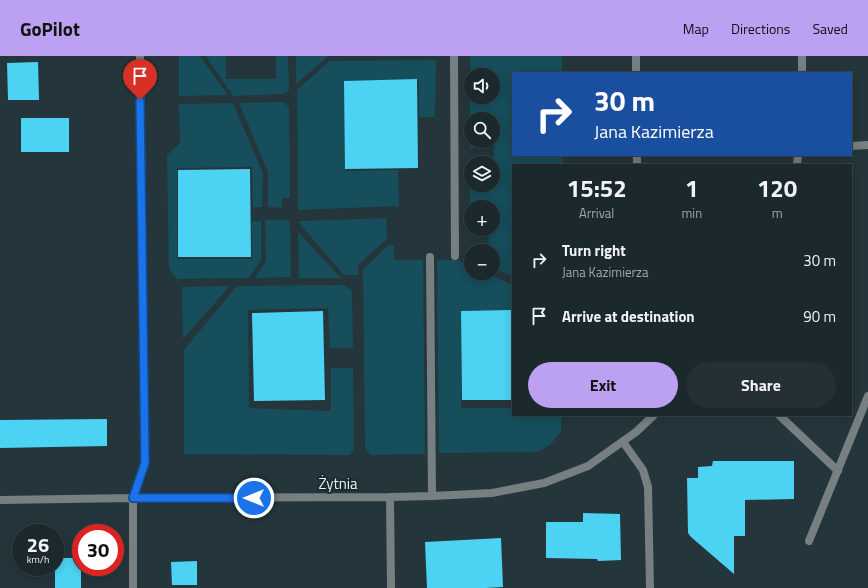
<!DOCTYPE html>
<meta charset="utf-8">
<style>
body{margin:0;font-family:"Titillium Web",sans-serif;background:#243034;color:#f1f3f6;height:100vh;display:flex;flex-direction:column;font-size:15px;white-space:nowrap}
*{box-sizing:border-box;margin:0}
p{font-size:13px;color:#a0a6a9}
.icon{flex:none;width:22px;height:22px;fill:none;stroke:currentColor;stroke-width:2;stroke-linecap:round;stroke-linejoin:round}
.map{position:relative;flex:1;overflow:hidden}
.details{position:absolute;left:512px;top:108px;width:340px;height:252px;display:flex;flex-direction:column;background:#1b282c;border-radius:0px;box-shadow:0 2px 10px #0003,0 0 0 1px #394448}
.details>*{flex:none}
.guide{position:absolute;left:512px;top:16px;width:340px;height:84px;border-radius:0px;box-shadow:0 2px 10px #0003,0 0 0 1px #394448;background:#1a4fa0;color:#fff;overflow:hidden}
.fabs{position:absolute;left:464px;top:12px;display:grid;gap:8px}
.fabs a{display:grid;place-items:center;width:36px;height:36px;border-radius:50%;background:#1b282c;box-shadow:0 2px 10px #0003,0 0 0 1px #394448;font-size:20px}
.speed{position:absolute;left:12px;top:468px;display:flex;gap:8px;font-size:20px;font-weight:700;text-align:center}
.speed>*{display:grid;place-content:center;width:52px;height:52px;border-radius:50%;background:#1b282c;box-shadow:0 2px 10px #0003,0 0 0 1px #394448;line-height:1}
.speed small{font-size:10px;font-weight:400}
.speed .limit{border:6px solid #d22;background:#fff;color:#111}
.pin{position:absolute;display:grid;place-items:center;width:34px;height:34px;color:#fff;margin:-41px -17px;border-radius:50% 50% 50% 0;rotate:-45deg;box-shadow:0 0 4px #0007}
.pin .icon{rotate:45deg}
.me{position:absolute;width:44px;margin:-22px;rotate:270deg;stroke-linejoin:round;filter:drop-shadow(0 0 3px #0008)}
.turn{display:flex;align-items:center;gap:14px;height:84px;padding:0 16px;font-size:18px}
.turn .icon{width:52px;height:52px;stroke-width:2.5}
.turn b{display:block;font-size:28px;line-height:34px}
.eta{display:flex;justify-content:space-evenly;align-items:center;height:68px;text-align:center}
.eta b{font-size:24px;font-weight:700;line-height:28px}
.primary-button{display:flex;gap:8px;margin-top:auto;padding:8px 16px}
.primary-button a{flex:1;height:46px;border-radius:24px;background:#bca0f2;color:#111;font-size:16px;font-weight:700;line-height:46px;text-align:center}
.primary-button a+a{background:#243034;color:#f1f3f6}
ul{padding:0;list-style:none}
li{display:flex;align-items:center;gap:12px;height:56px;padding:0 16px}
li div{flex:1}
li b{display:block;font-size:15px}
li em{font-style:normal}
header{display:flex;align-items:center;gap:24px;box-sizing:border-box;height:56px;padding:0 20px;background:#bca0f2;color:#111}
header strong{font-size:19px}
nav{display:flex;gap:22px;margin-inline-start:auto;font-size:14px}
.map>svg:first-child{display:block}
.green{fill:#164e5c;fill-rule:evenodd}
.building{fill:#4cd3f4}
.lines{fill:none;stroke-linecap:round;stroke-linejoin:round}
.service{stroke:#767f81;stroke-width:8}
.minor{stroke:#767f81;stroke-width:8}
.route-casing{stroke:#114b97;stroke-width:10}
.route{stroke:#1a73e8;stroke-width:7}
.labels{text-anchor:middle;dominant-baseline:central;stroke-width:4;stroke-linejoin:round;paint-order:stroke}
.street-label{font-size:15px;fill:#e7f2f6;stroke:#1a2c31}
</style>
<header>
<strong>GoPilot</strong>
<nav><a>Map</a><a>Directions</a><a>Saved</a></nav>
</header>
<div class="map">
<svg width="868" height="532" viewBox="0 0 868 532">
<rect width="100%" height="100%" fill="#24363b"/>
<path class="green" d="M179,0h21l28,39 -49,1z
M206,0h20v23h50v-23h12l1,34 -5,4 -51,2z
M296,0h32l-32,28z
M470,0h92v17h-49v82h50v10h-50v112l-20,-10v-16h-4v-22h4v-22h-4v-4h-19v-18l1,-1 22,1 1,-48h-1v-18h-22v22h15l-16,9zM471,19h22v22h-22z
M436,4l-1,57h-16v-37l-73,1v90l52,-1 1,36 -101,4 -1,-120 33,-29z
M283,46l6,5 1,91h-8v10l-14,-1v-35l-29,-69z
M233,47l30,70 -1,34h-9l-1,-40 -75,1v91h75v-38h9v39l-12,18 -72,1 -8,-10 -2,-114 13,-12 -1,-39z
M386,162l1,21 -29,26v10h-14l-45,-52v-2z
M265,164h25l1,57 -36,1 11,-17z
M298,176l43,46h-42z
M388,190h6v14h29l2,194 -54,1 -6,-6 -2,-180z
M437,204h20l14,6v7h15l27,12v25l-52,1v97h52v7h48v17l-11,13 -13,7 -98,1z
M345,229l7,7 1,56h-23l-2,-40 -80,2 1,98 82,3v-43h22l1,81 -4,6 -166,-1v-104l53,-64z
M230,230l-47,53 -1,-52z"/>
<path class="building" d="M38,6l1,38h-31l-1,-37z
M417,23l1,89 -73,1 -1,-88z
M21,62h48v34h-48z
M250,113l1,88h-73v-87z
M513,254v90h-51l-1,-89z
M323,255l2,89 -71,1 -2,-88z
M107,363v27l-107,2v-28z
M713,405h81v38l-49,1v36h-11v38l-43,-37 -3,-4 -1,-55h11v-11l14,-1z
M583,457l37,1 1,46 -23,1 -1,-2 -51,-1v-36h37z
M501,482l2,49 -17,1h-59l-2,-46z
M55,502h26v30h-26z
M197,505v24h-25l-1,-23z"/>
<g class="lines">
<path class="service" d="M454,0l1,200
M636,0v17
M851,90l17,-1
M637,99v10
M430,201l2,239
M779,359l59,56
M809,485l59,-145"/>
<path class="minor" d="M802,0v17
M797,109l1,-10
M623,386l20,28 5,17 2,101
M390,441l1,91
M0,444l133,-2 257,-1 42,-1 60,-3 52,-10 44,-17 48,-34 18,-17
M133,532v-90l12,-35 -5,-407"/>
</g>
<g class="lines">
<defs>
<path id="route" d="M140,44l5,363 -12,35h121"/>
</defs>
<use href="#route" class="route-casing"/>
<use href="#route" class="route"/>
</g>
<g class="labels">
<g class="street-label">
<text x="338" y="427">Żytnia</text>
</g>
</g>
</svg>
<div class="fabs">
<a><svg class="icon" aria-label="sound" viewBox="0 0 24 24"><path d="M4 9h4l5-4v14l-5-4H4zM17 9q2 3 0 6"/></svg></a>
<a><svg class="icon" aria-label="search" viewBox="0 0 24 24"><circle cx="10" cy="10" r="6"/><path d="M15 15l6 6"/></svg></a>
<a><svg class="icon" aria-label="layers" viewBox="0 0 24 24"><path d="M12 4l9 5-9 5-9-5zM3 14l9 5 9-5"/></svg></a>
<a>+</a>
<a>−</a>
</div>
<div class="speed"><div>26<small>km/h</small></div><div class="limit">30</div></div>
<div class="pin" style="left:140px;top:44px;background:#d93025"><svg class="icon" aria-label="arrive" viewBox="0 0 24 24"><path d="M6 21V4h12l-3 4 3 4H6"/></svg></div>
<svg class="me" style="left:254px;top:442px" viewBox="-20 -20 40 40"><circle r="17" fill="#1a73e8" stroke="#fff" stroke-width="3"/><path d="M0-11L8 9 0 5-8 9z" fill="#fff"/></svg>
<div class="guide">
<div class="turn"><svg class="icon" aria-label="right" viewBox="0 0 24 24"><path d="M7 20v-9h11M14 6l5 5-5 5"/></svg><div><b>30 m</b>Jana Kazimierza</div></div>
</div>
<section class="details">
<div class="eta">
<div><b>15:52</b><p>Arrival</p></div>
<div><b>1</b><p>min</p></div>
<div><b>120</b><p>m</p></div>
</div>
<ul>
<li><svg class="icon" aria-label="right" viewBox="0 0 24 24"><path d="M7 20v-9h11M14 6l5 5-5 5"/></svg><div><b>Turn right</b><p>Jana Kazimierza</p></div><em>30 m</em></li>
<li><svg class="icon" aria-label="arrive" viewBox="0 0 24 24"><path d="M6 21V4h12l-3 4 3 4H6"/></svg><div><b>Arrive at destination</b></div><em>90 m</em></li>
</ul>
<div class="primary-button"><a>Exit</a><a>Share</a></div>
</section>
</div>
